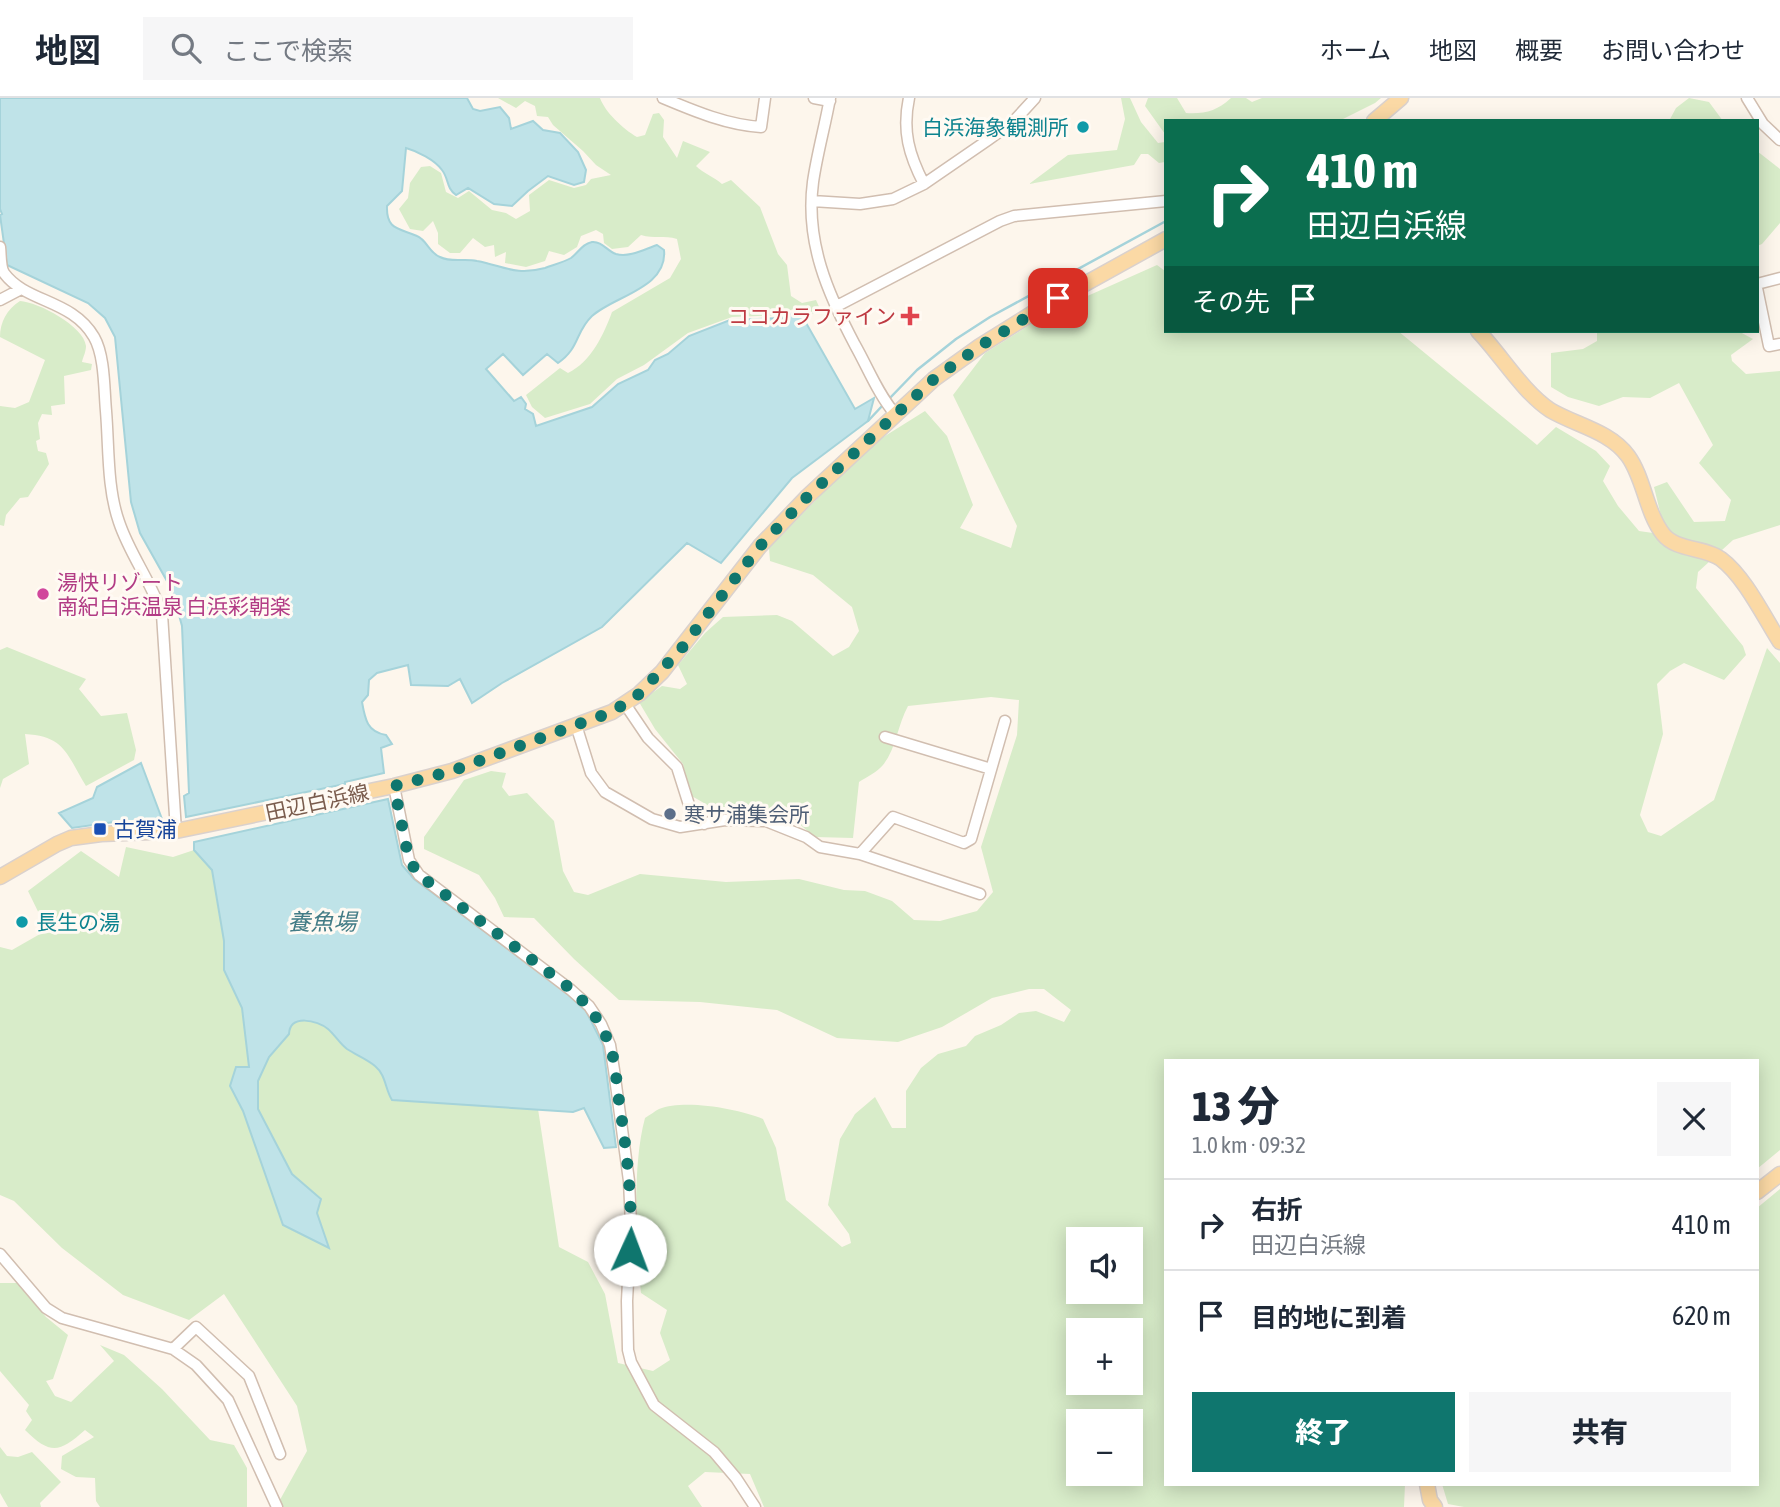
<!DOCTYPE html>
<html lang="ja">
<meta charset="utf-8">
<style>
body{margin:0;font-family:"Asap Condensed","Noto Sans JP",sans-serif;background:#f6f6f7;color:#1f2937;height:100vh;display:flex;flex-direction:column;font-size:26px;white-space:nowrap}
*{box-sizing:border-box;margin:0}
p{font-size:23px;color:#747a83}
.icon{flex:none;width:38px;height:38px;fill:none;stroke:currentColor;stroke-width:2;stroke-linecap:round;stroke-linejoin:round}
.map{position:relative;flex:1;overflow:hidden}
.sheet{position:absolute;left:1164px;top:961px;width:595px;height:427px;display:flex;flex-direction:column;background:#fff;border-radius:0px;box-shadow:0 4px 18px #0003}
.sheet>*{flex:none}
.hud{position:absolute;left:1164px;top:21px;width:595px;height:214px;border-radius:0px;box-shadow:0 4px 18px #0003;background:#0b6e4f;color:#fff;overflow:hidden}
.fabs{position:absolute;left:1066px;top:1129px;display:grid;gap:14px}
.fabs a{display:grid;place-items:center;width:77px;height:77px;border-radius:0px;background:#fff;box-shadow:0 4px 18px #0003;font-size:35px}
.pin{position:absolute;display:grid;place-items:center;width:60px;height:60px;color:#fff;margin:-30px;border-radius:14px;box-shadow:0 4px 10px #0006}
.me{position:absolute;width:77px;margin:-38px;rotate:2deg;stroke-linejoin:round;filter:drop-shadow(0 0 5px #0008)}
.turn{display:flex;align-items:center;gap:24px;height:147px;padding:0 28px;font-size:32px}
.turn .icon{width:91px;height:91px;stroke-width:2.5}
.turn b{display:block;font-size:49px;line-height:60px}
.then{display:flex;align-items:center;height:66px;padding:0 28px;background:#0003;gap:14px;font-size:26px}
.round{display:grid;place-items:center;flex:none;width:74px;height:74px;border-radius:0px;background:#f6f6f7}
.headline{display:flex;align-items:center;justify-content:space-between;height:119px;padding:0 28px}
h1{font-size:42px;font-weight:800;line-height:52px}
.cta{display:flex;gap:14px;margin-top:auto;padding:14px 28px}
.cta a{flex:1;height:80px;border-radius:0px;background:#0f766e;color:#fff;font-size:28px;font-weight:800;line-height:80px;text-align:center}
.cta a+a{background:#f6f6f7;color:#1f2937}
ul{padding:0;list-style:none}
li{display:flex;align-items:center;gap:21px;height:91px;padding:0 28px;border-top:2px solid #e0e1e3}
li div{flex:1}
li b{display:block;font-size:26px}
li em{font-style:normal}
header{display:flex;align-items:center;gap:42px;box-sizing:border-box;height:98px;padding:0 35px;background:#fff;border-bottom:2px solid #e0e1e3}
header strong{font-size:33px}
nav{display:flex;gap:38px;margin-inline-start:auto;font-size:24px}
.search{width:490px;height:63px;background:#f6f6f7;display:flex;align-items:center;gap:18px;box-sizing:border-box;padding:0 24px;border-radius:0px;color:#747a83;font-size:26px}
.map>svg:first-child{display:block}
.green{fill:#d8ecc9;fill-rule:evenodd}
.water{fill:#bfe3e8;stroke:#a5d3da;stroke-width:2}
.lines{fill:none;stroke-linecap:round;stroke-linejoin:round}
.stream{stroke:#a5d3da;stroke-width:2.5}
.minor-casing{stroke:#d1beb0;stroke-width:13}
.major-casing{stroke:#dad1cd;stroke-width:17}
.minor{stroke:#fff;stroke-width:10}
.major{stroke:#fbd9a5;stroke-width:14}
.route{stroke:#0f766e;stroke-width:12;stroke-dasharray:0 21.6}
.culture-dot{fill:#0f9aa8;stroke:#fffaf3;stroke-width:2.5}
.health-dot{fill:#e0444e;stroke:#fffaf3;stroke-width:2.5}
.hotel-dot{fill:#d1479c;stroke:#fffaf3;stroke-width:2.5}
.service-dot{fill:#5c6f8a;stroke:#fffaf3;stroke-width:2.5}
.transit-dot{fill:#1a4fb4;stroke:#fffaf3;stroke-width:2.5}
.labels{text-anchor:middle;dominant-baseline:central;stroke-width:6;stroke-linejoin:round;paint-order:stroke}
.culture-label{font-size:21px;fill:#0d838f;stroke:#fffaf3;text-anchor:end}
.health-label{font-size:21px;fill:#be3a42;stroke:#fffaf3;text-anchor:end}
.hotel-label{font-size:21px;fill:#b23c85;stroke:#fffaf3;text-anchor:start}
.street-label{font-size:21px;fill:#7a5c4d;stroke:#fffaf3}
.service-label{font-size:21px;fill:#4e5e75;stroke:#fffaf3;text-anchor:start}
.transit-label{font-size:21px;fill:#164399;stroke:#fffaf3;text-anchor:start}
.water-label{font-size:23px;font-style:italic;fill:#437c86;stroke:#fffaf3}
</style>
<header>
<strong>地図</strong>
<div class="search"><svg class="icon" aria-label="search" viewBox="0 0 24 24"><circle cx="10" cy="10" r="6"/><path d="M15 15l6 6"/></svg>ここで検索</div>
<nav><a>ホーム</a><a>地図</a><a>概要</a><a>お問い合わせ</a></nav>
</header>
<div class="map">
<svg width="1780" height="1409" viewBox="0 0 1780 1409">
<rect width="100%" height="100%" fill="#fdf6ec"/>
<path class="green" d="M498,0h102c5,14 23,31 37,39l8,-2 8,-21 6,-1 5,7 -1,17 14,21 6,-17 27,11 -14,14c8,8 17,10 26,18l9,-4 29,27 18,47 9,11 4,31 11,7 14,-3 5,11 -16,6 -10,-9 -14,7 -49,2 -44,16 -44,32 -27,14 -27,25 -45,14 -13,-11 -6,-12 34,-27 8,5c23,-11 36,-39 44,-61l58,-34 11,-19 -4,-20c-13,-4 -23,0 -36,-4l-13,12 -16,2 -8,-6 -1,-9 -7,-4 -15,6 -4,11 -13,8 -15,-4 -4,10 -19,6 -21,-4 1,-11 -11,5 -1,-12 -9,2 -12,-9 -13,15h-10l-12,-9v-11l-5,-12 -10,10 -13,-2 -11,-20 9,-11 2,-15 11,-16 9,-1 11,7 5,19 12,6 11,-7 23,19 14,3 10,6 14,-8 -1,-16 20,-15 25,8 12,-3 5,-6 20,-4 -15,-10 -13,-14 -30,-26 -5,-8 -11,-1 -2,-10 -10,-5 -9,7z
M1121,0h9l11,24 17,21 7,-1v20l-6,1 -11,-9h-7l-7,11 -105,19 39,-29 49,-5 8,-31z
M1148,0h29l9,15c19,1 31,-2 45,-15h15l6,4 10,-4h119l-6,5 -36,18h-173l-1,13 -20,-28z
M1689,0l20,4 14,19h-54l7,-13z
M1757,53l23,18v54l-18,21 -5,2z
M1157,167l8,6 1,60h232l139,114 19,-18 40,24 14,15 -7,15 15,25 21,25 14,2 9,-13 -8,-33 13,-5 27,40 31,-1 6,-21 -32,-37 14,-18 -34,-62 -29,15 -27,-1 -24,9 -31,-9 -17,-10v-34l32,-4 14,-8v-10h141l15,8 -22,16 1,6 14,13 34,-3v154l-47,15 -35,32 -2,16 47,58 3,9 -22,25 -40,-17 -14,8 -13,13 6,50 -23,81 8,17 13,4 53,-36 53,-152 13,15v487l-23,19v-109h-591v424h239l-1,23h-640l-14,-33 -45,-2 -17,14 14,21h-426l31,-56 -10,-45 -73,-112 -35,26 -66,-25 -61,-47 -48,-47 -14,-6v-248l12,3 35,-20 -19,-39 53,-40 38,26 7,-30 47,10 21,-7 18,20 12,71v29l18,38 7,60 -19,18 13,25 40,114 34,-12 4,-14 -29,-25 -34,-65v-28l11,-24 20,-23c1,-20 27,-14 39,-5 7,6 12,14 19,20 9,6 20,10 28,17 11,9 10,23 17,34l146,9 21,138 29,15 17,32 13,69 35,8 17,-11 -10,-27 7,-23 -26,-17c-5,-51 -9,-127 4,-175 5,-3 10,-7 14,-9 26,-10 79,0 104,10l13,29 10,52 56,47 9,-4 -2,-9 -21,-29 12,-66 15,-25 20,-17 17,31h14v-37l15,-23 17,-14 28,-8 9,-10 26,-11 18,-12 17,-2 28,11 7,-12 -27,-21h-15l-37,9 -50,29 -44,15 -61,-4 -60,-28 -77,-8 -81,-2 -45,-41 -40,-41 -30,-1 -9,-19 -16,-23 -55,-26v-12l40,-57 27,-9 15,2 -4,14 7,9 18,-3 27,28 9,50 11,21 14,3 52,-21 86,8 73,-3 45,11 21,1 27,10 22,19 26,1 37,-10 16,-19 -12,-45 36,-112 2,-35 -28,-3 -83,9c-10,18 -12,43 -25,59 -6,7 -16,12 -24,17l-6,56 -38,-1 -23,-19 -19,-5 -50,1 -33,-19 -7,-31 -28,-35 -16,-27 23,-16 18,3 7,-5 -9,-19 27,-32 18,-16 54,-2 15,6 41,35 16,-9 10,-16 -7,-24 -39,-32 -43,-14 -1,-13 100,-102 56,-35 22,25 26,69 -13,23 51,20 6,-22 -64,-131 32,-42 62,-39zM1078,1141h52v53h-52zM1078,1232h52v52h-52zM1078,1323h52v53h-52z
M20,203c18,1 64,25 66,45 0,6 -3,11 -4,16l10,2 -1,6 -27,6 1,28 -14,2 1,9 -10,-1 -4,9 2,16 -4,2 2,10 8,2 3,11 -21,33 -8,1 -14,17 -2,11 -4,-1v-119l15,2 14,-6 16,-42 -45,-23c0,-15 7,-28 20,-36z
M7,549l79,32 -7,10 22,27 26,-3 9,37 -2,10 -48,26c-19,-31 -21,-50 -61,-52l4,30 -26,15 -3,9v-138z
M1780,1091v318h-316l-16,-3 -6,-20h315v-276z
M0,1185h17l29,34 22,18 -15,44 -7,2 9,15 16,6 43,-41 -14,-16 24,10 38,34 48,51 24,5 13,23v39h-147l-4,-6 -1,-23 -19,-1 -15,-8 1,-13 32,-19 -9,-7c-25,22 -34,26 -60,0l7,-10 -6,-9 3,-6 -29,-34z
M0,1349l7,9 11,1 14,-5 29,30 -21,21 1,4h-33l-8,-14z"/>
<path class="water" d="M0,0h467l6,11 7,2 20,-4 9,11 2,11 22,-8 10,9 17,3 18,19 8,18 -2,12 -10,3 -26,-9 -20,15 -16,15 -18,-2 -26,-16 -12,7c-10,-7 -7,-16 -14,-25 -7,-10 -25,-19 -36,-22l-4,43 -15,15c-1,24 12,22 30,30 10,4 12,17 23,21 12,6 24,1 37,4 27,5 38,15 68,7 8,-3 19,-6 26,-10 8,-6 11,-14 21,-16 10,-1 15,9 24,12 13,4 29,-5 41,-9l7,5c4,38 -50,46 -72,66 -17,16 -12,32 -34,47l-11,-9 -24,21 -20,-21 -17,15 28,32 7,-4 5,7 -1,5 8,5 3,12 56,-19 26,-23 30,-14 7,-10 13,-6 21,-18 41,-16 52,-2 14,-7 9,10 50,88 19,-11 -6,23 -76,57 -71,85 -34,-20 -85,84 -100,56 -30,20 -12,-24 -12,7 -37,-1 -3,-20 -31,8 -8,7 -1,15 -6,7c3,17 5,30 24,33l6,9 -11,4 3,25 -39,9v2l-159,33 -2,-21 5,-3 -7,-167 -10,-36 -32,-57 -9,-31 -16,-165 -10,-19 -17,-15 -81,-38 -7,-50 2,-1 -2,-5z
M141,665l21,56 -11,7 -37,-4 -42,6 -13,-15 34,-15 4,-11z
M388,701l14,66 12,14 148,110 24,22 17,34 13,102 -12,1 -20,-40 -11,4 -181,-12c-7,-11 -6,-25 -17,-34 -8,-7 -19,-11 -28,-17 -7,-5 -12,-14 -19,-20 -11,-9 -38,-15 -39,5l-20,23 -11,24v28l34,65 29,25 -4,14 12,35 -46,-23 -40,-114 -13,-25 6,-19h13l-7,-59 -18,-38v-29l-12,-71 -18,-20v-8z"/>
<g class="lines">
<path class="stream" d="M888,302l29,-30 39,-31 34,-22 176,-96
M868,323l15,-16"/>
<defs>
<path id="minor" d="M663,0c31,13 64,27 98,29l4,-29
M814,0l16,3
M830,0c-5,28 -13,56 -17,84 -8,60 15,112 42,163 13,23 23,49 40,69
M909,0c-7,33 0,57 15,86
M1747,0l16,26 17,16
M812,103l48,3 33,-5 31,-15 64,-44 25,-18 22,-24
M0,149c1,8 0,20 4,26 22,30 68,26 90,64 11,19 10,53 12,74 3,36 1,77 13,111 11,33 32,59 43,92l14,217
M1757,186l23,-6
M1757,190l12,58 11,-2
M0,202l21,-11
M835,209l165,-86 14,-5 152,-15
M625,606l23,34 29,29 13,41 14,16
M576,627l15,48 14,19 47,27 28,8 45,-7 41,1 40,16 14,10 40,7 120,40
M885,639l106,32
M394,688l15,74 10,15 152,115 18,16 12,18 9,21 4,25 15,111 2,43 -4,77 1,49 3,12 23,43 60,47 22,26 19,29
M860,756l33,-37 71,26 7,-4 34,-118
M0,1156l46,54 16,10 111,31 23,16 32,35 49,107
M173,1251l23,-22 53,49 31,78"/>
<path id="major" d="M1374,23l27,-23
M1478,233c23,24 45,61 72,79 25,15 60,21 78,46 16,22 18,56 35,78 13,17 42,13 58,25 24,18 43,58 59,83
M0,779l57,-33 14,-6 30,-4 75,-3 218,-45 58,-15 160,-59 27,-18 23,-22 98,-126 48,-50 126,-117 46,-33 56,-35 130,-72
M1757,1094l23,-18
M1427,1386l3,16 5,7"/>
</defs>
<use href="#minor" class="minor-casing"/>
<use href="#major" class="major-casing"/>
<use href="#minor" class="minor"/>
<use href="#major" class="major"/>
</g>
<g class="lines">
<path class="route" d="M630,1152c3,-53 -4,-104 -12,-156 -2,-17 -3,-37 -10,-53 -8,-21 -20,-36 -37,-52l-152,-114 -10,-15 -15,-74 58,-15 124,-46 36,-13 27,-18 42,-45 79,-103 48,-50 126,-117 46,-33 78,-48"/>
</g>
<g class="culture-dot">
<circle cx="1083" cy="29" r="7"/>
<circle cx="22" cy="824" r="7"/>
</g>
<path class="health-dot" d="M906.5 207.5h7v7h7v7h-7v7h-7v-7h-7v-7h7z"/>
<circle class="hotel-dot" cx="43" cy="496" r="7"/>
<circle class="service-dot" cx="670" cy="716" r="7"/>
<rect class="transit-dot" x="93" y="724" width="14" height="14" rx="3.5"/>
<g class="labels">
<g class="culture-label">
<text x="1069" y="29">白浜海象観測所</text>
<text x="36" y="824" text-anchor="start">長生の湯</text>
</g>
<g class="health-label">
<text x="896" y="218">ココカラファイン</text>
</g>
<g class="hotel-label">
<text x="57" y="484">湯快リゾート<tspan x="57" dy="24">南紀白浜温泉 白浜彩朝楽</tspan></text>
</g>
<g class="street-label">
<text transform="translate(317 704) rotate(-12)">田辺白浜線</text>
</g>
<g class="service-label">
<text x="684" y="716">寒サ浦集会所</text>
</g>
<g class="transit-label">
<text x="114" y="731">古賀浦</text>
</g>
<g class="water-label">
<text x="322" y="824">養魚場</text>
</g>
</g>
</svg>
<div class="fabs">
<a><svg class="icon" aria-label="sound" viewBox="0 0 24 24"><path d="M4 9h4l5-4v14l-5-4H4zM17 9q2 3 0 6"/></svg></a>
<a>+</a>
<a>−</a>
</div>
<div class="pin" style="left:1058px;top:200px;background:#d93025"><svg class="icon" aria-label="arrive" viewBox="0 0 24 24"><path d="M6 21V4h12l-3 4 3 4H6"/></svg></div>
<svg class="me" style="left:630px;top:1152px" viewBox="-20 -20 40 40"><circle r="19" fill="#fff"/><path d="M0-13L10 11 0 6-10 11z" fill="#0f766e"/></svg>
<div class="hud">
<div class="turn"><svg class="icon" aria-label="right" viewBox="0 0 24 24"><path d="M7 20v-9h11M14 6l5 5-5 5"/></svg><div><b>410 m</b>田辺白浜線</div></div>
<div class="then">その先<svg class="icon" aria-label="arrive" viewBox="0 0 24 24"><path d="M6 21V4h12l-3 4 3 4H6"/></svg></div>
</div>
<section class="sheet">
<div class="headline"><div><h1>13 分</h1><p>1.0 km · 09:32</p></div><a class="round"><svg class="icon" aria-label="close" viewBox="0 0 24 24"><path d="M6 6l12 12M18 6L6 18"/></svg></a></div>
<ul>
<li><svg class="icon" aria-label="right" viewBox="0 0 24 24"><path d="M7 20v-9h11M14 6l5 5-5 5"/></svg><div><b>右折</b><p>田辺白浜線</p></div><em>410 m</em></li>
<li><svg class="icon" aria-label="arrive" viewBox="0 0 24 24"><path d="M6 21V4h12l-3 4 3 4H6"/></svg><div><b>目的地に到着</b></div><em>620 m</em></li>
</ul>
<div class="cta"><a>終了</a><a>共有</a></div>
</section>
</div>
